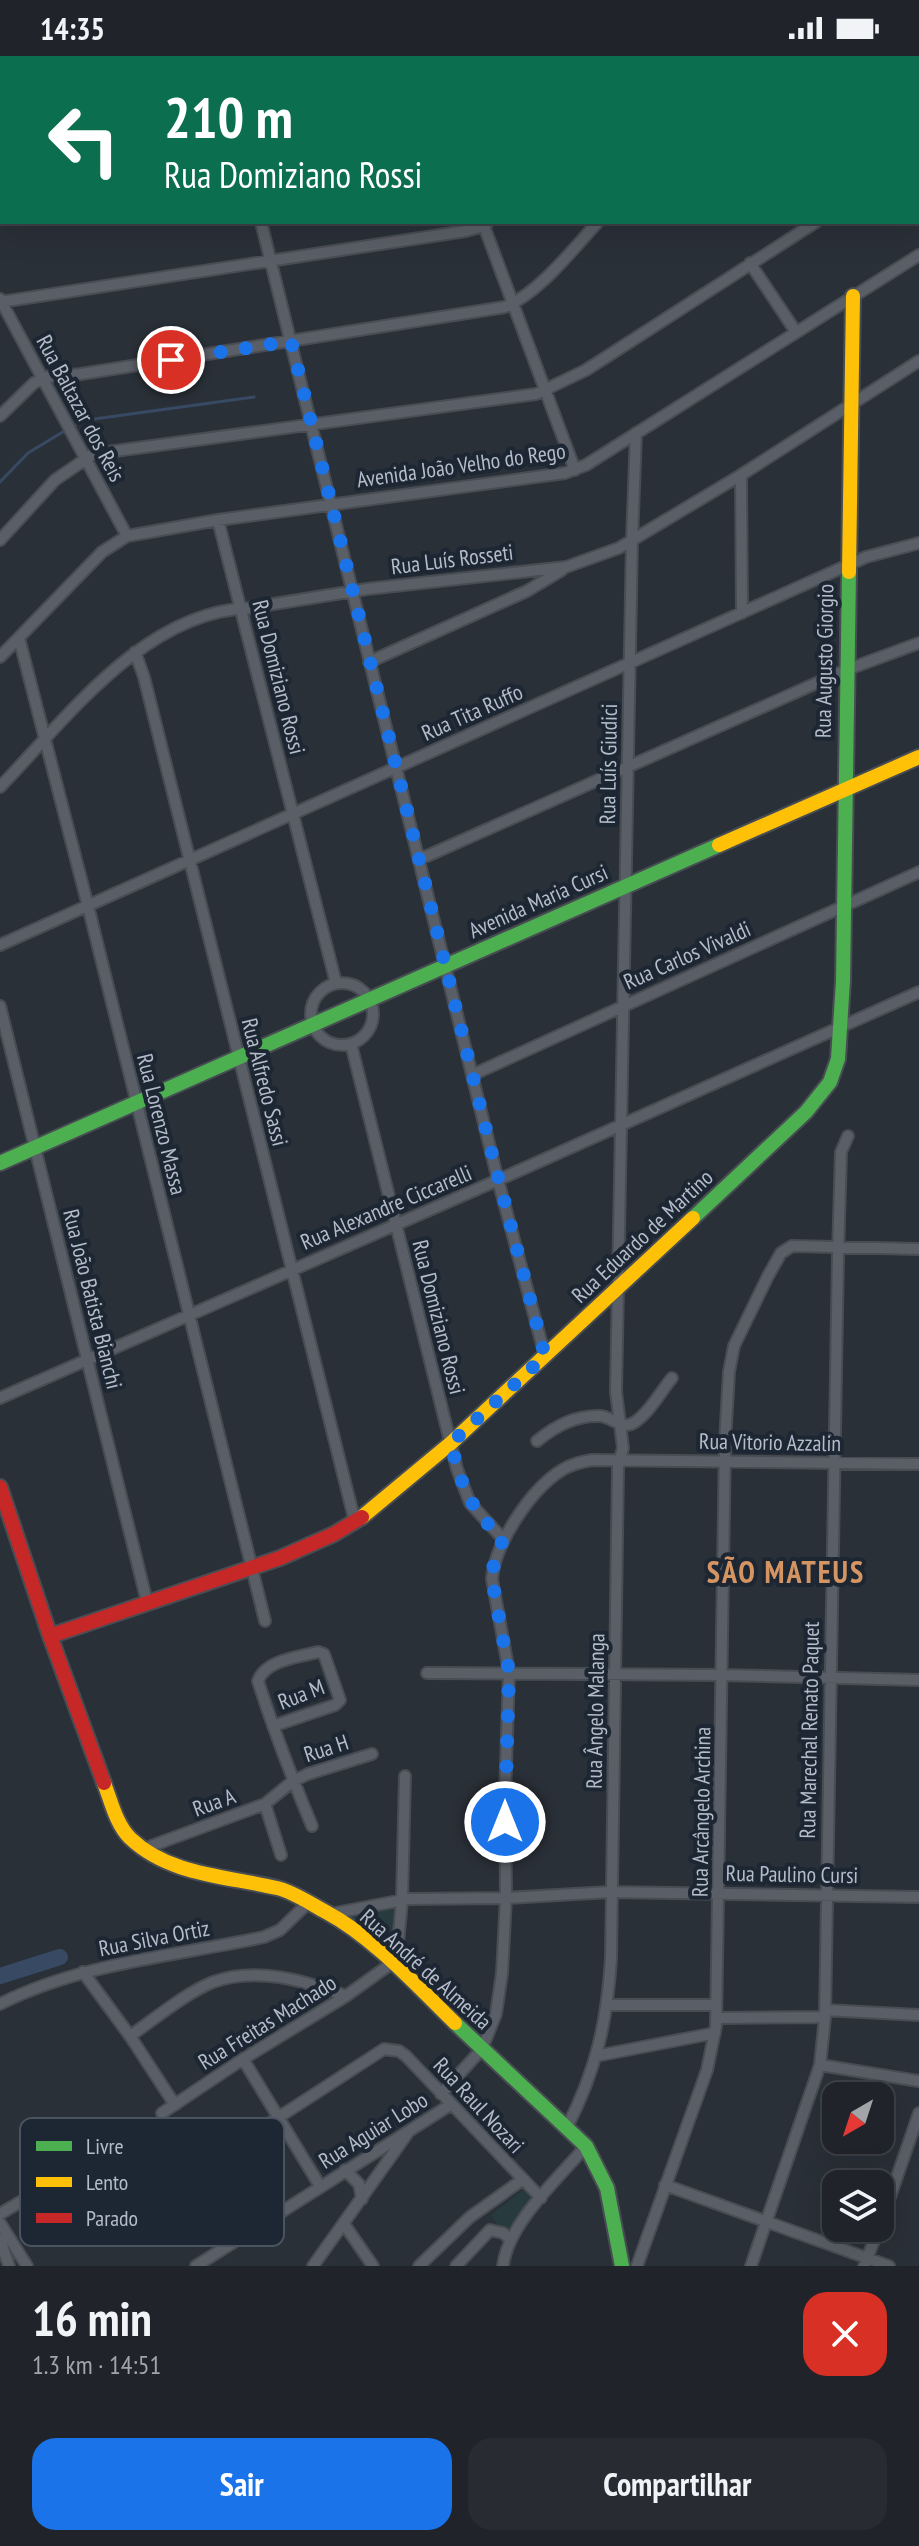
<!DOCTYPE html>
<html lang="pt">
<meta charset="utf-8">
<style>
body{margin:0;font-family:"PT Sans Narrow",sans-serif;background:#282c32;color:#f1f3f6;height:100vh;display:flex;flex-direction:column;font-size:30px;white-space:nowrap}
*{box-sizing:border-box;margin:0}
p{font-size:26px;color:#a2a4a8}
.icon{flex:none;width:44px;height:44px;fill:none;stroke:currentColor;stroke-width:2;stroke-linecap:round;stroke-linejoin:round}
.map{position:relative;height:2210px;overflow:hidden}
.drawer{display:flex;flex-direction:column;background:#20242a;flex:1}
.drawer>*{flex:none}
.top-card{position:absolute;left:0px;top:0px;width:920px;height:168px;box-shadow:0 8px 32px #0002,0 0 0 2px #3d4147;background:#0b6e4f;color:#fff;overflow:hidden}
.needle{width:52px;rotate:219deg}
.buttons{position:absolute;left:822px;top:2026px;display:grid;gap:16px}
.buttons a{display:grid;place-items:center;width:72px;height:72px;border-radius:16px;background:#20242a;box-shadow:0 8px 32px #0002,0 0 0 2px #3d4147;font-size:40px}
.pin{position:absolute;display:grid;place-items:center;width:68px;height:68px;color:#fff;margin:-34px;border:4px solid #fff;border-radius:50%;box-shadow:0 2px 8px #0007}
.me{position:absolute;width:88px;margin:-44px;rotate:0deg;stroke-linejoin:round;filter:drop-shadow(0 0 6px #0008)}
.turn{display:flex;align-items:center;gap:28px;height:168px;padding:0 32px;font-size:36px}
.turn .icon{width:104px;height:104px;stroke-width:2.5}
.turn b{display:block;font-size:56px;line-height:68px}
.round{display:grid;place-items:center;flex:none;width:84px;height:84px;border-radius:24px;background:#282c32}
.headline{display:flex;align-items:center;justify-content:space-between;height:136px;padding:0 32px}
h1{font-size:48px;font-weight:700;line-height:60px}
.action{display:flex;gap:16px;margin-top:auto;padding:16px 32px}
.action a{flex:1;height:92px;border-radius:24px;background:#1a73e8;color:#fff;font-size:32px;font-weight:700;line-height:92px;text-align:center}
.action a+a{background:#282c32;color:#f1f3f6}
.status{display:flex;justify-content:space-between;align-items:center;height:56px;padding:0 40px;background:#20242a;direction:ltr}
.status svg{height:22px;fill:currentColor}
.map>svg:first-child{display:block}
.green{fill:#273a3e}
.lines{fill:none;stroke-linecap:round;stroke-linejoin:round}
.stream{stroke:#384963;stroke-width:3}
.river{stroke:#384963;stroke-width:16}
.street-casing{stroke:#484c53;stroke-width:14}
.fast-casing{stroke:#484c53;stroke-width:18}
.slow-casing{stroke:#484c53;stroke-width:18}
.jam-casing{stroke:#484c53;stroke-width:18}
.street{stroke:#5a5e66;stroke-width:10}
.fast{stroke:#4caf50;stroke-width:14}
.slow{stroke:#ffc107;stroke-width:14}
.jam{stroke:#c62828;stroke-width:14}
.rail{stroke:#595d64;stroke-width:3;stroke-dasharray:8 8;stroke-linecap:butt}
.route{stroke:#1a73e8;stroke-width:14;stroke-dasharray:0 25.2}
.labels{text-anchor:middle;dominant-baseline:central;stroke-width:8;stroke-linejoin:round;paint-order:stroke}
.street-label{font-size:22px;fill:#b4bcc9;stroke:#1d2633}
.district-label{font-size:30px;font-weight:bold;letter-spacing:2px;fill:#d59563;stroke:#1d2633}
.key{fill:#1d2633;stroke:#4a5360;stroke-width:2}
.key-label{font-size:22px;fill:#b4bcc9}
</style>
<div class="status"><b>14:35</b><svg viewBox="0 0 49 12"><path d="M0 12V9h3v3zM5 12V6h3v6zM10 12V3h3v9zM15 12V0h3v12zM26 1h20v11H26zM47 4h2v5h-2z"/></svg></div>
<div class="map">
<svg width="919" height="2210" viewBox="0 0 919 2210">
<rect width="100%" height="100%" fill="#2a3038"/>
<path class="green" d="M398,1850l-5,51 -51,-40z
M524,2133l11,14 -22,26 -15,-4 -7,-10z"/>
<g class="lines">
<path class="stream" d="M73,370l14,-6 167,-23
M0,426l28,-29 38,-23"/>
<path class="river" d="M0,1920l60,-19"/>
<defs>
<path id="street" d="M337,0l2,2
M223,2l2,-2
M350,2l2,-2
M479,2l3,-2
M600,2l1,-2
M687,2l1,-2
M918,25h1
M918,111l1,-1
M0,160h2
M261,166l237,958 47,176
M484,170l91,244
M750,207l46,69
M0,243l127,237
M0,246l466,-71 18,-5 4,-4
M0,360l34,-33 12,-6 35,-3 424,-67c34,-14 67,-57 93,-85
M741,419l1,138
M218,464l118,463
M0,484l55,-60 38,-26 443,-60 50,-24 230,-148
M19,582l69,268 177,715
M135,596l9,25 211,845
M0,601l102,-105 25,-16 91,-16 347,-47 21,-8 333,-210
M369,606l158,-71 35,-21
M0,731c68,-70 144,-175 249,-179l118,-19 199,-22 53,-19 122,-73 178,-114
M418,801l9,-1 419,-186 73,-27
M0,889l866,-388 53,-14
M311 958a31 31 0 1 1 62 0a31 31 0 1 1-62 0Z
M0,950l147,596
M351,988l106,425 13,34 33,36
M472,1019l447,-203
M0,1342l498,-218 421,-188
M537,1385c18,-15 40,-26 63,-25 13,1 22,15 35,6 15,-10 26,-31 37,-44
M427,1617l295,2 197,5
M273,1670l62,-21 5,-5 -16,-46 -6,-2c-19,5 -53,8 -60,29 16,50 34,97 54,145
M265,1748l16,51
M143,1793l122,-45 28,-23 15,-7 64,-20
M330,1858l78,-15 98,-1 104,-6 309,5
M83,1916l47,64 45,69
M0,1948c81,-41 175,-48 264,-67l16,-7 28,-27
M608,1949h108
M825,1954l94,5
M716,1962l109,-1
M130,1980c26,-18 54,-42 83,-54 43,-16 93,-1 133,14
M596,2000l119,-23
M243,2003l77,127
M820,2009l99,16
M441,2038l41,-45 14,-35 6,-41 4,-75 -1,-101 4,-125 -17,-93c3,-36 39,-90 70,-109 9,-6 19,-8 30,-10l327,4
M162,2057l81,-54 103,-63 46,-33 5,-8 5,-55 3,-124
M567,2071c29,-56 40,-105 44,-168l7,-492 5,-19 -7,-56 16,-851 4,-108
M345,2114l14,14 3,15
M185,2122l199,-129 15,2 7,5 135,142
M665,2129l224,81
M0,2158l37,-22
M0,2167l27,43
M344,2168l29,42
M880,2170l39,-113
M0,2183l9,27
M196,2210l254,-161
M313,2210l94,-132
M419,2210l51,-49 52,-37
M456,2210l34,-36 13,3 7,6
M503,2210c5,-43 55,-87 83,-120
M637,2210l70,-196 9,-44 9,-584 4,-70 5,-26 34,-70 13,-23 11,-7 127,3
M751,2210l69,-201 5,-48 13,-762 3,-103 7,-16
M864,2210l15,-38"/>
<path id="fast" d="M52,2l2,-2
M0,1107l719,-318
M693,1162l113,-106 24,-30 8,-23 5,-78 6,-409
M455,1967l131,123 21,42 15,78"/>
<path id="slow" d="M95,2l2,-2
M0,49l2,-2
M0,86l2,-1
M849,516l4,-276
M719,789l200,-88
M362,1461l89,-74 242,-225
M104,1727c7,18 12,41 26,55 40,38 97,38 147,50 17,4 34,16 49,24 47,25 91,74 129,111"/>
<path id="jam" d="M0,1431l50,149 54,147
M50,1580l230,-78 54,-24 28,-17"/>
</defs>
<use href="#street" class="street-casing"/>
<use href="#fast" class="fast-casing"/>
<use href="#slow" class="slow-casing"/>
<use href="#jam" class="jam-casing"/>
<use href="#street" class="street"/>
<use href="#fast" class="fast"/>
<use href="#slow" class="slow"/>
<use href="#jam" class="jam"/>
<path class="rail" d="M62,2l2,-2
M0,66l2,-2"/>
</g>
<g class="lines">
<path class="route" d="M171,304l120,-19 201,813 53,202 -94,87c10,43 19,66 52,96l-10,29 -1,11 17,93 -4,150"/>
</g>
<g class="labels">
<g class="street-label">
<text transform="translate(81 352) rotate(62)">Rua Baltazar dos Reis</text>
<text transform="translate(461 409) rotate(-8)">Avenida João Velho do Rego</text>
<text transform="translate(452 503) rotate(-7)">Rua Luís Rosseti</text>
<text transform="translate(824 605) rotate(-89)">Rua Augusto Giorgio</text>
<text transform="translate(279 621) rotate(76)">Rua Domiziano Rossi</text>
<text transform="translate(472 656) rotate(-24)">Rua Tita Ruffo</text>
<text transform="translate(608 708) rotate(-89)">Rua Luís Giudici</text>
<text transform="translate(538 845) rotate(-24)">Avenida Maria Cursi</text>
<text transform="translate(687 899) rotate(-24)">Rua Carlos Vivaldi</text>
<text transform="translate(265 1026) rotate(76)">Rua Alfredo Sassi</text>
<text transform="translate(162 1068) rotate(76)">Rua Lorenzo Massa</text>
<text transform="translate(386 1151) rotate(-23)">Rua Alexandre Ciccarelli</text>
<text transform="translate(642 1180) rotate(-43)">Rua Eduardo de Martino</text>
<text transform="translate(93 1243) rotate(76)">Rua João Batista Bianchi</text>
<text transform="translate(439 1261) rotate(76)">Rua Domiziano Rossi</text>
<text transform="translate(770 1386) rotate(1)">Rua Vitorio Azzalin</text>
<text transform="translate(301 1638) rotate(-21)">Rua M</text>
<text transform="translate(595 1655) rotate(-89)">Rua Ângelo Malanga</text>
<text transform="translate(809 1674) rotate(-89)">Rua Marechal Renato Paquet</text>
<text transform="translate(326 1692) rotate(-18)">Rua H</text>
<text transform="translate(214 1746) rotate(-20)">Rua A</text>
<text transform="translate(701 1756) rotate(-89)">Rua Arcângelo Archina</text>
<text transform="translate(792 1818) rotate(1)">Rua Paulino Cursi</text>
<text transform="translate(154 1882) rotate(-11)">Rua Silva Ortiz</text>
<text transform="translate(426 1913) rotate(42)">Rua André de Almeida</text>
<text transform="translate(267 1966) rotate(-32)">Rua Freitas Machado</text>
<text transform="translate(479 2049) rotate(47)">Rua Raul Nozari</text>
<text transform="translate(373 2074) rotate(-32)">Rua Aguiar Lobo</text>
</g>
<g class="district-label">
<text x="786" y="1515">SÃO MATEUS</text>
</g>
</g>
<rect x="20" y="2062" width="264" height="128" rx="12" class="key"/>
<rect x="36" y="2085" width="36" height="10" fill="#4caf50"/>
<rect x="36" y="2121" width="36" height="10" fill="#ffc107"/>
<rect x="36" y="2157" width="36" height="10" fill="#c62828"/>
<g class="key-label">
<text x="86" y="2098">Livre</text>
<text x="86" y="2134">Lento</text>
<text x="86" y="2170">Parado</text>
</g>
</svg>
<div class="buttons">
<a><svg class="needle" viewBox="-14 -14 28 28"><path d="M0-13l5 13h-10z" fill="#e53935"/><path d="M0 13l5-13h-10z" fill="#a2a4a8"/></svg></a>
<a><svg class="icon" aria-label="layers" viewBox="0 0 24 24"><path d="M12 4l9 5-9 5-9-5zM3 14l9 5 9-5"/></svg></a>
</div>
<div class="pin" style="left:171px;top:304px;background:#d93025"><svg class="icon" aria-label="arrive" viewBox="0 0 24 24"><path d="M6 21V4h12l-3 4 3 4H6"/></svg></div>
<svg class="me" style="left:505px;top:1766px" viewBox="-20 -20 40 40"><circle r="17" fill="#1a73e8" stroke="#fff" stroke-width="3"/><path d="M0-11L8 9 0 5-8 9z" fill="#fff"/></svg>
<div class="top-card">
<div class="turn"><svg class="icon" aria-label="left" viewBox="0 0 24 24"><path d="M17 20v-9H6M10 6l-5 5 5 5"/></svg><div><b>210 m</b>Rua Domiziano Rossi</div></div>
</div>
</div>
<section class="drawer">
<div class="headline"><div><h1>16 min</h1><p>1.3 km · 14:51</p></div><a class="round" style="background:#d93025;color:#fff"><svg class="icon" aria-label="close" viewBox="0 0 24 24"><path d="M6 6l12 12M18 6L6 18"/></svg></a></div>
<div class="action"><a>Sair</a><a>Compartilhar</a></div>
</section>
